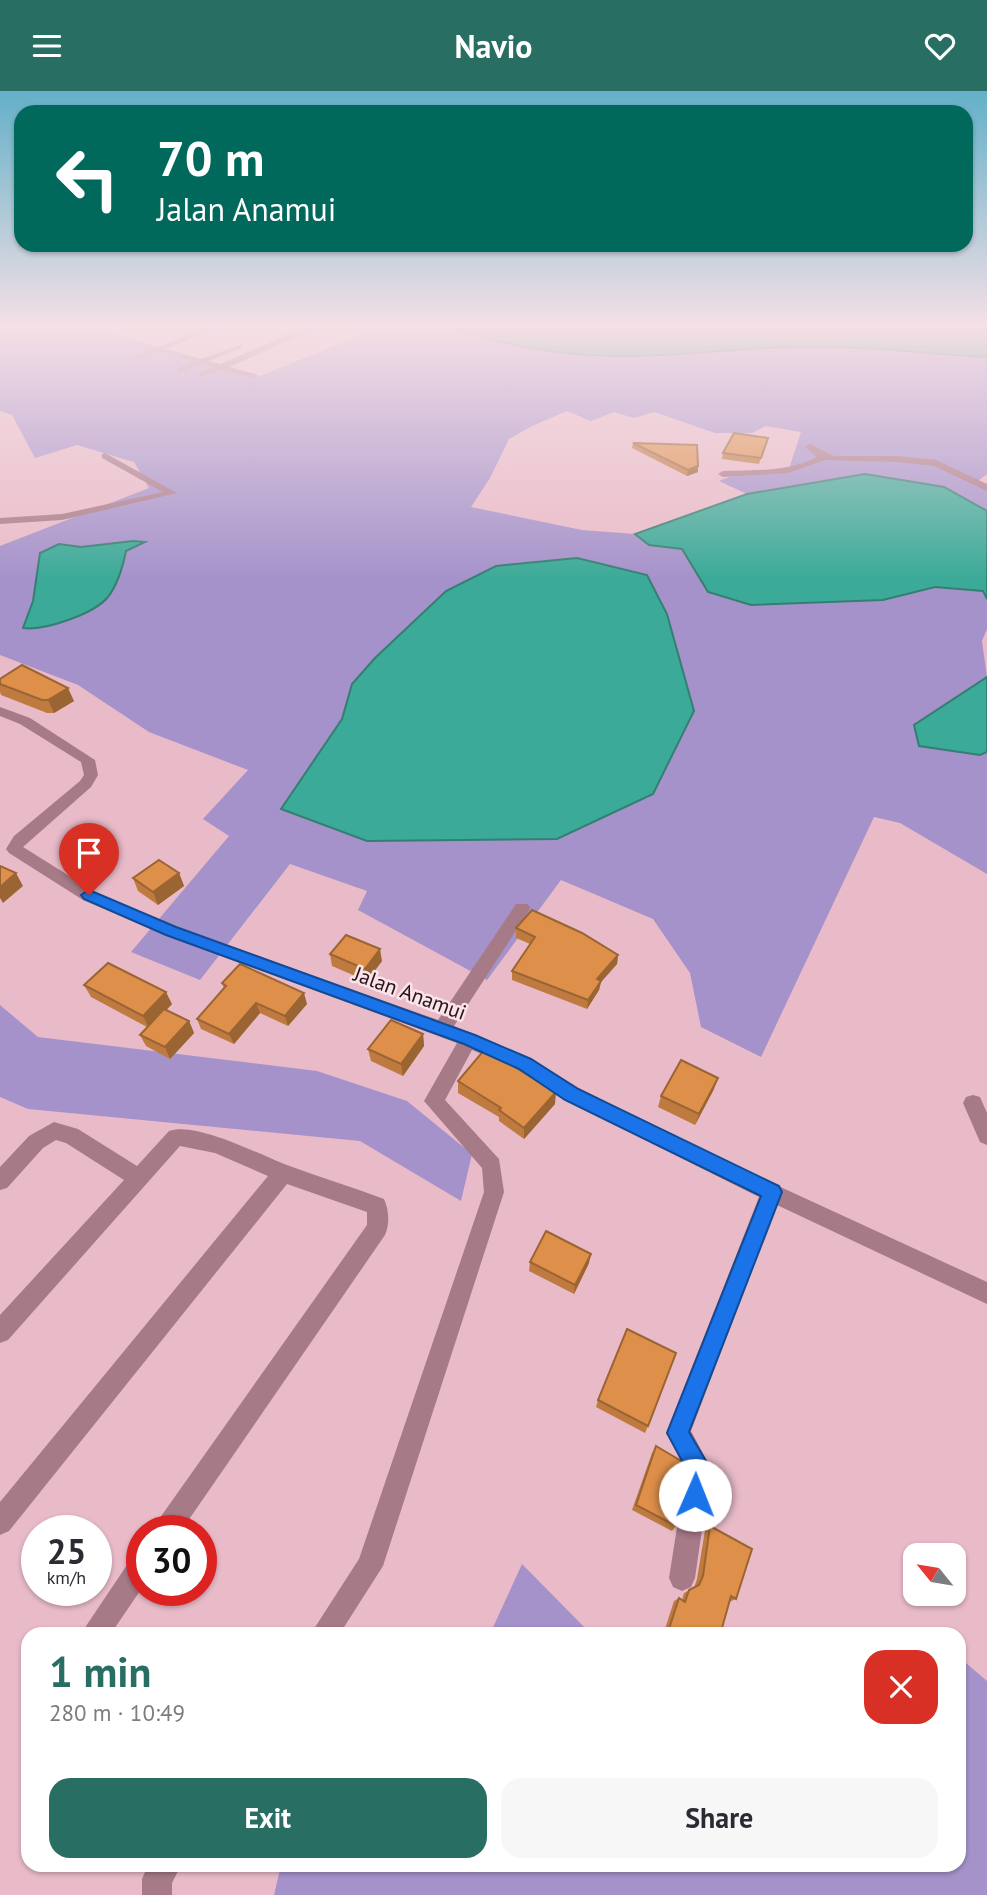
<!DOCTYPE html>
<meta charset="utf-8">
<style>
body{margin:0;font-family:"PT Sans",sans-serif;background:#f7f7f7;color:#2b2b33;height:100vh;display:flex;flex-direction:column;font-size:26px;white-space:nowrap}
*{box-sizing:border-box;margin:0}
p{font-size:23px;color:#7c7c81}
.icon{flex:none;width:38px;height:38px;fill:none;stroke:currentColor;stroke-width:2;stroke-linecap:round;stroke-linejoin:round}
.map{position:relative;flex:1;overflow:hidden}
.sheet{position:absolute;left:21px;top:1536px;width:945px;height:245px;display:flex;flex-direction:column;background:#fff;border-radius:21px;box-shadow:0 2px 5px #0004}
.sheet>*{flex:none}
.guide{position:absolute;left:14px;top:14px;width:959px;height:147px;border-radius:21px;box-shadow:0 2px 5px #0004;background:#00695c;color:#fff;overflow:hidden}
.needle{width:46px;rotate:300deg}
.controls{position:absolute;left:903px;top:1452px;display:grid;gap:14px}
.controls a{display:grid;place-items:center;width:63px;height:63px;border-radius:14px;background:#fff;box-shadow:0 2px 5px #0004;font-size:35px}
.speed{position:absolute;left:21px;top:1424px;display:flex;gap:14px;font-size:35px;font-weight:700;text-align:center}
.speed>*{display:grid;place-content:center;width:91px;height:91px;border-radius:50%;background:#fff;box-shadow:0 2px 5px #0004;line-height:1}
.speed small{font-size:18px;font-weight:400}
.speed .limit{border:10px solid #d22;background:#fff;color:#111}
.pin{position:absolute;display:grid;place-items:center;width:60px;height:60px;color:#fff;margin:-72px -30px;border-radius:50% 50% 50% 0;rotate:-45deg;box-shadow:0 0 7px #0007}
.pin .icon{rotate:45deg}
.me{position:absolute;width:77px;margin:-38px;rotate:1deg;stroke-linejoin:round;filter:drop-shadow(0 0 5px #0008)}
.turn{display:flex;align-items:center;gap:24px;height:147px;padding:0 28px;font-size:32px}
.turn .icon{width:91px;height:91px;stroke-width:2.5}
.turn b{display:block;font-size:49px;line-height:60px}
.round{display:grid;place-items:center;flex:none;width:74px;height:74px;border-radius:21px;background:#f7f7f7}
.overview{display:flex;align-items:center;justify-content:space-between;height:119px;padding:0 28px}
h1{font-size:42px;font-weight:600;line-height:52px;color:#286e62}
.primary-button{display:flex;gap:14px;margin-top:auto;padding:14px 28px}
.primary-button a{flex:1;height:80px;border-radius:21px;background:#286e62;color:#fff;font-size:28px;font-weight:600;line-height:80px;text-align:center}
.primary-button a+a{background:#f7f7f7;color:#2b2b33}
header{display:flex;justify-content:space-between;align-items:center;height:91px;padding:0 28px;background:#286e62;color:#fff;font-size:32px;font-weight:600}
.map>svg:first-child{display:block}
.green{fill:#a592ca;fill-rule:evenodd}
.water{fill:#3baa98;stroke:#357e72;stroke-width:2}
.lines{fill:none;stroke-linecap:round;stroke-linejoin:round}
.minor{fill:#a77a87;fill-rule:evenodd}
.wall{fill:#bf7b3f}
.shaded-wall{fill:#9b6433}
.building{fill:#de8f49;stroke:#9b6433;stroke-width:2}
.route{fill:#1a73e8;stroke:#114b97;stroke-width:2}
.labels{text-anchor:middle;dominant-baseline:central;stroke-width:5;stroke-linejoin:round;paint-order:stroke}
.street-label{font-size:21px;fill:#26161b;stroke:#fbe3e9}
</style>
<header><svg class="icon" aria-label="menu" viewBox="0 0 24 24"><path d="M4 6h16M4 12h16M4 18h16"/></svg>Navio<svg class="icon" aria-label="heart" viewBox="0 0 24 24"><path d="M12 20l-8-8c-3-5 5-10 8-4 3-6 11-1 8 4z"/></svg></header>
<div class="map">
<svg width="987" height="1804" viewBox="0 0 987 1804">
<rect width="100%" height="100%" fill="#e9bbc8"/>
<path class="green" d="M19,236h70l171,49 121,-49h64l74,19 75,10 127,-4 68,-5 119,3 79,7v117l-9,7 9,7v23l-43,-24 -78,-13 -119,20 -28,-13 25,-10 45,-2 12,-37 -35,-6 -14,7h-37l-61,-21 -20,6 -20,-6 -23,9 -24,-10 -35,15 -23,13 -19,39 -19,29 111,23 53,4 14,11 33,4 26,43 175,8 52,-13 48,4 4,8v30l-5,12 5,36 -73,48 65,30 8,-3v122l-87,-51 -26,-6 -113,240 -60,-30 -11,-54 -37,-54 -92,-39 -74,100 -129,-70 9,-19 -77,-27 -90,116 -69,-28 98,-116 -26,-17 45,-49 -99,-38 -71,-47 -78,-30v-109l149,-58 -15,-26 -57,-17 -42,13 -23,-43 -12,-4v-78zM133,450l10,1 -17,9 -103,77 10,-27 7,-48 19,-9 22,3zM352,593l15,157 -86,-32 61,-90z
M0,914l38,32 279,34 90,30 65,53 -11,47 -101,-60 -332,-32 -28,-12z
M522,1473l69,70h-101z
M959,1566l28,24v214h-713l7,-30h678z"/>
<path class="water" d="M445,236h542v30c-66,-4 -131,-12 -198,-10 -65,2 -131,12 -197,8 -50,-2 -99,-14 -147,-28z
M865,383l79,13 43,24v88l-4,-8 -48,-4 -52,13 -132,5 -43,-13 -26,-43 -33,-4 -14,-11 112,-40z
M133,450l12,1 -19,9c-3,15 -8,33 -18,46 -14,17 -64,34 -85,31l10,-27 7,-48 19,-9 22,3z
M577,467l70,17 20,39 27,97 -41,83 -96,45 -190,2 -86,-32 61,-90 10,-35 23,-26 71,-67 50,-25z
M987,586v75l-7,3 -61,-9 -5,-21z"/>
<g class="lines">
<path class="minor" d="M208,236h12l-54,22 35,10 41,-15v4l-33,13 11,3 86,-37 11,1 -88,39 27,7 -3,4 -31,-8 -23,7v-4l14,-6 -11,-3 -24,8v-4l16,-6 -35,-10 -20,7 -4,-2 16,-7 -4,-5 11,2z
M810,353l23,12h64l39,4 51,24v7l-53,-25 -37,-4 -72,-2 -37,13 -65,4 -5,-3 5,-3c32,-1 65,1 94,-14l-12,-10z
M105,362l72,40 -115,27 -62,4v-6l62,-4 101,-22 -61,-34v-4z
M0,616l30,11 65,42 3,15 -7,12 -68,60 72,45 82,35 261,93 78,-116h12l2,4 -2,4 -74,114 78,33 47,29 143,72 265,122v22l-210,-99 -86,226 20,37 -16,110 -4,9 -9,4 -9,-4 -4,-9 17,-108 -20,-37 93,-236 -194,-97 -47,-31 -46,-19 -27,50 54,59 5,33 -121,374 -44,69h-29l49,-76 125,-367 -2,-24 -58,-67 33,-58 -292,-108 -82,-35 -74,-47 -3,-4 8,-13 66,-55 4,-6 -3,-13 -61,-38 -20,-8z
M973,1004l7,2 7,16v32l-7,-3 -17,-39 3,-6z
M54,1031l24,7 59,37 32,-35c27,-10 91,24 118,34 32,12 65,22 97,34 5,11 6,25 1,36l-204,296h-28l4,-9 210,-297v-13l-80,-28 -278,347 -9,4v-33l268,-326 -53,-23 -35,-7 -172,194 -8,3v-28l124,-135 -58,-37 -10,-3 -13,8 -36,40 -7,2v-23l29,-31z
M142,1461v36l-32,47h-30l53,-79z
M148,1774h33l-9,18v12h-30v-16z"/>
</g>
<path class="wall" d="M768,347l-9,26 -37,-5 1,-6z
M633,352l65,23v6l-11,4 -55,-28z
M0,588l74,22 -20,12h-7l-46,-18 -1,-3z
M179,782l5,13 -26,19 -20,-14 -5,-13z
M516,837l102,27 -1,9 -16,18 -2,8 -12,19 -75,-29v-9l18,-27 -14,-6z
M330,863l52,7 -15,20 -35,-15z
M222,892l85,21 -19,22 -28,-13 -26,31 -33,-15 -4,-10 27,-31z
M84,894l88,19 -6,6 23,11 5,12 -24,26 -24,-13 -6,-11 7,-8 -56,-30z
M423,943l1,12 -21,30 -32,-15 -3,-12z
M458,990l97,23 -31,35 -25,-18v-4l-41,-24z
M714,998l-19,36 -37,-18 3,-11z
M530,1171l59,1 -15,31 -45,-23z
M598,1309l50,26 -3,7 -49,-26z
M656,1355l20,80 -4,5 -40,-21 20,-57z
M710,1435l26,73 -7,3 -9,33h-57l11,-34 5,-3 3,2 2,-7 10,-5 3,-9 8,-49z"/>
<path class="shaded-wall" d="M698,375v6l-11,4 1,-6z
M68,597l6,13 -20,12 -6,-13z
M16,782l7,13 -20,17 -3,-5v-11z
M179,782l5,13 -26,19 -5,-13z
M380,858l2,12 -15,20 -2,-12z
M618,864l-1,9 -16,18 -2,8 -12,19 1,-9 9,-21z
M166,901l6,12 -23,24 -6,-12z
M304,902l3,11 -19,22 -3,-10z
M256,912l4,10 -26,31 -5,-10z
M189,930l5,12 -24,26 -5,-12z
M423,943l1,12 -21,30 -2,-12z
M718,987l-4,11 -19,36 4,-11z
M556,1001l-1,12 -31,35v-11z
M591,1163l-2,9 -15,31 1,-9z"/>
<path class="building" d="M734,342l34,5 -7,20 -38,-5z
M633,352l64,2 1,21 -10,4z
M22,574l46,23 -20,12h-6l-42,-16v-5z
M159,769l20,13 -26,19 -20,-14z
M0,775l16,7 -16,14z
M532,819l50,23 36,22 -21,24 4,2 -13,19 -76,-29 23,-34 -19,-9z
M346,844l34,14 -15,20 -35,-15z
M108,872l58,29 -23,24 -59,-31z
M240,873l64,29 -19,23 -29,-13 -27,31 -32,-15 29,-33 -4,-3z
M164,918l25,12 -24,26 -25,-12z
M391,929l32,14 -22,30 -33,-15z
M485,958l71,43 -32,36 -25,-18 2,-2 -43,-27z
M681,969l37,18 -19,36 -38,-18z
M546,1140l45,23 -16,31 -45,-23z
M627,1238l49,24 -28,73 -50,-26z
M656,1355l32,19 -12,61 -40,-21z
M710,1435l42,23 -16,50 -5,-3 -11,39h-53l12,-37 6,4 4,-12 10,-5 4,-9z"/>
<linearGradient id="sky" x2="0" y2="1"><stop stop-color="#63b0c8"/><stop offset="0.48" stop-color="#f5e0e6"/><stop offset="1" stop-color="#f5e0e6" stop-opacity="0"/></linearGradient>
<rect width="987" height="489" fill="url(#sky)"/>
<path class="route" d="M89,799l87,37 299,108 56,24 47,30 201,97 3,6 -93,240 21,36 -7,35 -8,4 -8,-4 -4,-8 4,-25 -20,-37 94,-237 -196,-96 -46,-31 -55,-25 -298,-109 -82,-36 -3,-4z"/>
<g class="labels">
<g class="street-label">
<text transform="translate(410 902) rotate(20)">Jalan Anamui</text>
</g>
</g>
</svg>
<div class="controls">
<a><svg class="needle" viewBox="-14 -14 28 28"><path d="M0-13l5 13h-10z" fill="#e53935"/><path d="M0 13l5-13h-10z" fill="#7c7c81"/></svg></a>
</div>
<div class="speed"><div>25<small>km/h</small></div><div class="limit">30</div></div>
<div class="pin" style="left:89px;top:804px;background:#d93025"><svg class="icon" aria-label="arrive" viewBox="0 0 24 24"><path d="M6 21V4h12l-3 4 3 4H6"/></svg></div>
<svg class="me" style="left:695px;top:1404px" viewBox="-20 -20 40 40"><circle r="19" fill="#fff"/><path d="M0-13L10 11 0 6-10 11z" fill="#1a73e8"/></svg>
<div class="guide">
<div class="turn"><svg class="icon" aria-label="left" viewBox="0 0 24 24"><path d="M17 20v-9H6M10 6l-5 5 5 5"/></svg><div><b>70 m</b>Jalan Anamui</div></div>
</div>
<section class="sheet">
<div class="overview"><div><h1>1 min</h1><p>280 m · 10:49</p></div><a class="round" style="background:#d93025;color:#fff"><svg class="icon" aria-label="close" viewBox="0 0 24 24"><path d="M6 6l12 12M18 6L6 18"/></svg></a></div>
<div class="primary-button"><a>Exit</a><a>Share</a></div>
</section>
</div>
